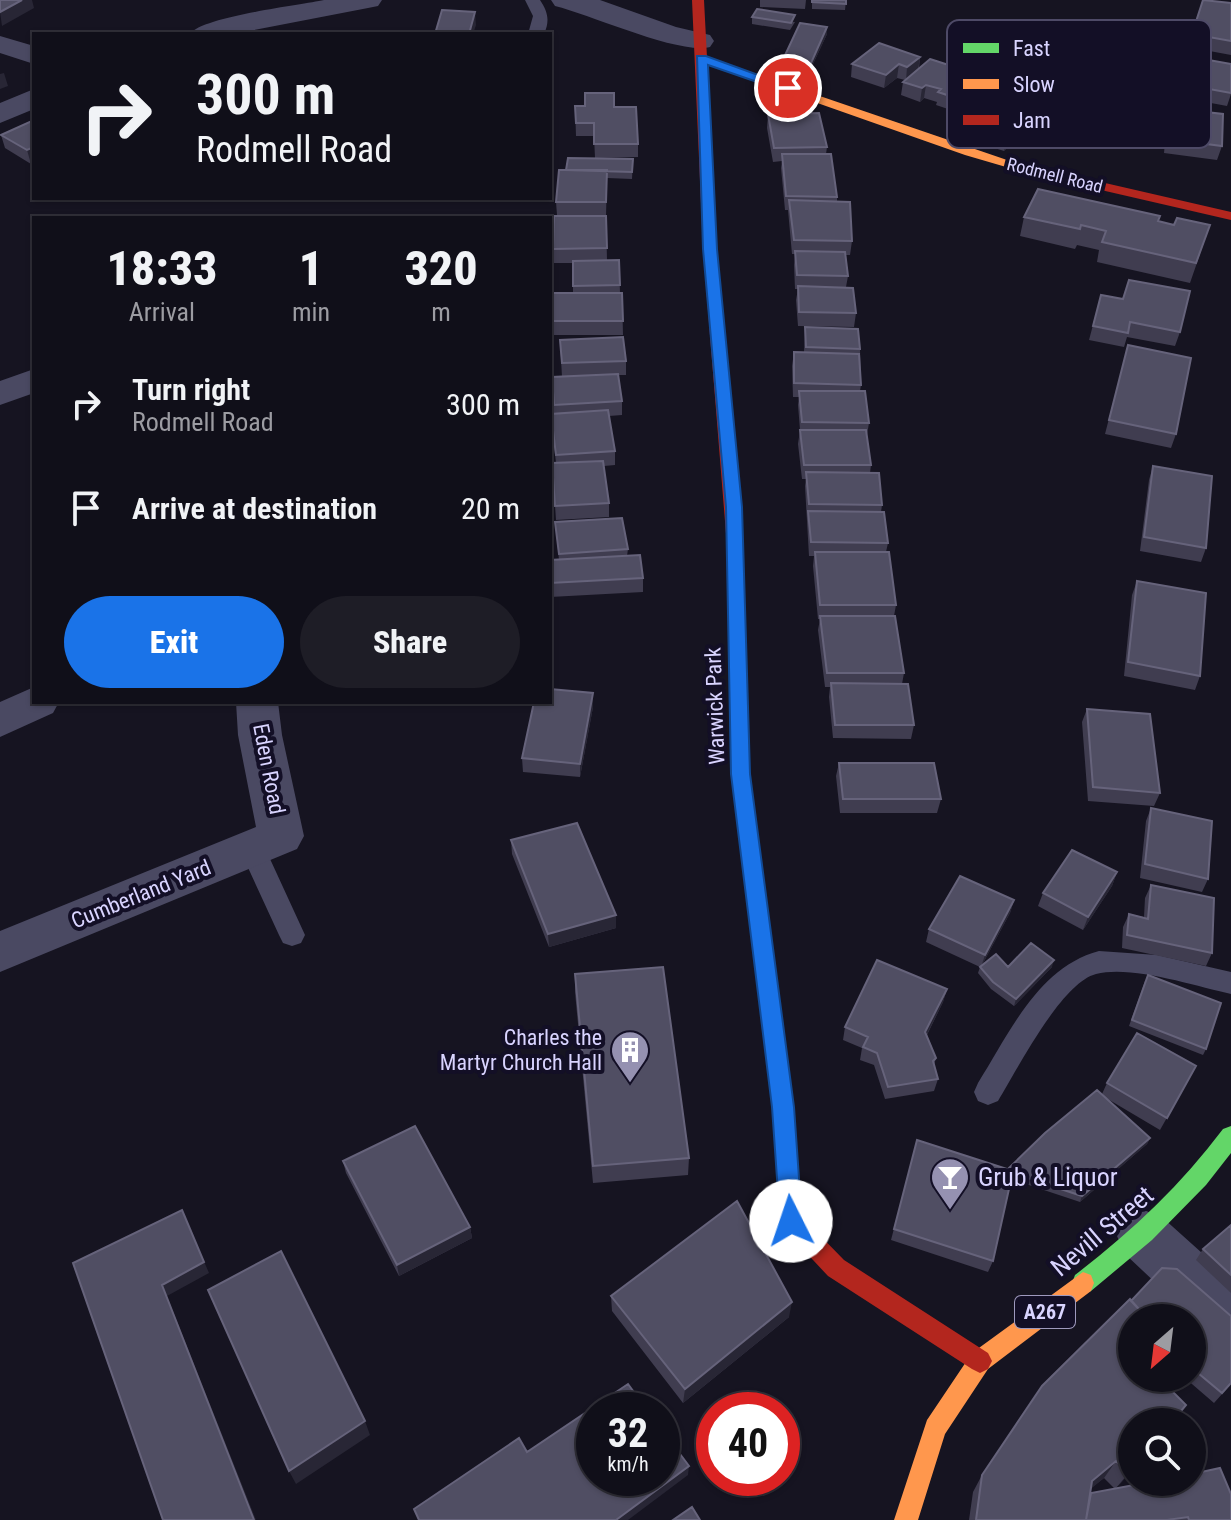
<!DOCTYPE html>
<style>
body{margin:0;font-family:"Roboto Condensed",sans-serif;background:#1e1d26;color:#f1f3f6;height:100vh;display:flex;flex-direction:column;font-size:30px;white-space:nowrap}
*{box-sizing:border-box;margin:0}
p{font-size:26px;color:#9c9ca2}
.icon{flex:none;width:44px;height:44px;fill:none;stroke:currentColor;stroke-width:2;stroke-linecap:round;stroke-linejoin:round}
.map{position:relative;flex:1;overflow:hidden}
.panel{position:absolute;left:32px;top:216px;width:520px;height:488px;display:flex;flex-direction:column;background:#100f19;border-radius:0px;box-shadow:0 2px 6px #0004,0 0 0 2px #302f38}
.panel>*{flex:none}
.hud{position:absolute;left:32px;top:32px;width:520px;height:168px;border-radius:0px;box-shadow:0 2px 6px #0004,0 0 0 2px #302f38;background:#100f19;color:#f1f3f6;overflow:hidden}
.needle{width:52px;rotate:208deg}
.fabs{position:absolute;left:1118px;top:1304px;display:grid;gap:16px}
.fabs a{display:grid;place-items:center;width:88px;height:88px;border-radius:50%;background:#100f19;box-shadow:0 2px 6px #0004,0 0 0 2px #302f38;font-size:40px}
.speed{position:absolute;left:576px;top:1392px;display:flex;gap:16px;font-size:40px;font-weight:700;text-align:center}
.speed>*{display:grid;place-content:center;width:104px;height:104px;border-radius:50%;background:#100f19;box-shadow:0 2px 6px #0004,0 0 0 2px #302f38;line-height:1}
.speed small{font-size:20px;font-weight:400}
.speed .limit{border:12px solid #d22;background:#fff;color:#111}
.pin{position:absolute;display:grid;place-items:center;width:68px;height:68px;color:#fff;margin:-34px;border:4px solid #fff;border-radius:50%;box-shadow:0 2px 8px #0007}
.me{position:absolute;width:88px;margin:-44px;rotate:356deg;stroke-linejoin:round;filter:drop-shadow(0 0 6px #0008)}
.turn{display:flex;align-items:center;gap:28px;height:168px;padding:0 32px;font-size:36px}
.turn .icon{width:104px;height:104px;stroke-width:2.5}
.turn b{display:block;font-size:56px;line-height:68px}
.eta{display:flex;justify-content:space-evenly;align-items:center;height:136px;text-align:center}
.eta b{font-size:48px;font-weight:800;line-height:56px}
.primary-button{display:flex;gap:16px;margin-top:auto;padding:16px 32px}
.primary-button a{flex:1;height:92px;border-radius:48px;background:#1a73e8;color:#fff;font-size:32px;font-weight:800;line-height:92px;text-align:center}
.primary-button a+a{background:#1e1d26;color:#f1f3f6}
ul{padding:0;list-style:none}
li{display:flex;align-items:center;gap:24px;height:104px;padding:0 32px}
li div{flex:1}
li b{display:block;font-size:30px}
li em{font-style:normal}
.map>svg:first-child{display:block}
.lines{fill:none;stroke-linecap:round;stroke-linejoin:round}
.lane{fill:#4a4962;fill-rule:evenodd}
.street{fill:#4a4962;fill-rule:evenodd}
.fast{fill:#63d668;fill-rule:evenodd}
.slow{fill:#ff974d;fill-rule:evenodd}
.jam{fill:#b3261e;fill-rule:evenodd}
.wall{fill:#403d50;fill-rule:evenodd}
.shaded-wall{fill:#282635}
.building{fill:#504e63;stroke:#66637b;stroke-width:2}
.route{fill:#1a73e8;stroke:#114b97;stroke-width:2}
.labels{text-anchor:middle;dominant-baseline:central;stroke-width:8;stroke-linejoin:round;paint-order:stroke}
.far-street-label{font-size:18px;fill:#d9d4ff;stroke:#130f26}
.shield{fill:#130f26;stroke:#9e99be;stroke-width:2}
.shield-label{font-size:20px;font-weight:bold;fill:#d9d4ff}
.street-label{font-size:22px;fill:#d9d4ff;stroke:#130f26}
.poi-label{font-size:22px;fill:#d9d4ff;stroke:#130f26;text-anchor:end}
.near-poi-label{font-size:26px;fill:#d9d4ff;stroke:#130f26;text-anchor:start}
.near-street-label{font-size:26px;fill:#d9d4ff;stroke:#130f26}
.key{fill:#130f26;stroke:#4e4a67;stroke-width:2}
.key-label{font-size:22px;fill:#d9d4ff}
</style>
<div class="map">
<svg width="1231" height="1520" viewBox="0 0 1231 1520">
<rect width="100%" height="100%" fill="#161421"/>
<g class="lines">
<path class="lane" d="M525,0h15c8,12 10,21 4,34h-16l5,-18z
M252,838l9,3 4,7 40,87 -4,8 -9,3 -9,-3 -4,-8 -40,-87 4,-7z
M1099,951l58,4 74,17v22c-37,-8 -99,-29 -135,-20 -35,9 -79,96 -98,127l-10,4 -10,-4 -4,-9 4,-9c31,-49 60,-116 121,-132z"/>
<path class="street" d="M324,0h58l-4,6 -10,2 -134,26h-44c11,-17 110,-29 134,-34z
M551,0h49l76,27 34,8 4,6 -4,6c-31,8 -118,-32 -155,-41z
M0,36l34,10v18l-34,-11z
M34,89v20l-34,14v-20z
M34,369v24l-34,12v-24z
M34,687v15h25l-6,11 -53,24v-35z
M236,702h42l4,33 22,101 -7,13 -297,123v-41l256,-104 -18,-92z
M1144,1210l19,8 68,61v65l-20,-9 -86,-81 -8,-18 8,-18z"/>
<path class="fast" d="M735,541l8,5 7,228 34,262 -3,6 -7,3 -7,-3 -3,-6 -32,-262 -5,-228z
M1231,1126v27l-25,32 -54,55 -61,51 -8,3 -8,-3 -3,-8 3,-8c56,-43 106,-90 148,-146z"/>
<path class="slow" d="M698,57h8l327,112 -6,4 -62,-18 -267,-94z
M1083,1272l8,3 3,8 -3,8 -103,78 -43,65 -27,86h-24l33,-100 45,-67z"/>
<path class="jam" d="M692,0h12l13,249 26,297 -8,5 -8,-5 -24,-297z
M1027,165l204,47v8l-208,-48v-6z
M774,1027l7,3 3,6 10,71 8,110 42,43 144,93 4,8 -4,8 -8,4 -8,-4 -144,-93 -45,-48 -3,-7 -8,-114 -8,-71 3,-6z"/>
</g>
<path class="wall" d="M760,0h46l-1,9 -45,-2z
M812,0h34l-1,10 -33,-1z
M1203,0l28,3v52l-43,-8z
M752,17l43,5 -5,8 -38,-6z
M827,27v7l-20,43 -28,-4 1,-7z
M920,57l-1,12 49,11 -2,14 -18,15 -12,-4 1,-3 -13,-4 -4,4 -19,-7 2,-13 2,-2 -8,-2 -13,10 -33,-11 1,-13z
M1231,64v30l-4,12 -59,-11 3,-13z
M1045,97l50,31 -3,13 -51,-4 1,-26z
M575,106l39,1 24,37v13l-43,1 -1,-22h-18z
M972,106l62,6 -3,13 -27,26 -19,-6 2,-14 4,-4 -21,-7z
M1170,108l52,38 -5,14 -53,-7 3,-32z
M768,114l59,33 -1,7 11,43v4l15,40 -2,14h-4l2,21 -2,11 10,26 -2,14 -56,-1 -2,-26 2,-11h-3l-1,-24 1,-11h-3l-4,-44h-3l-4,-42 1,-7 -9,1 -6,-34z
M34,120l-3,44 -26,-16 -4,-13z
M633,159l-1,20 -25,-1 -1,38 -49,-1 -1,-13 10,-32z
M606,216l1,44h12l1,33h2l1,42h-73v-42h23v-30h-19l-1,-14z
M1024,217l135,4 15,4h36l-20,58 -93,-21 2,-12 -22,-5 -2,4 -55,-13z
M1101,295l79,37 -5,14 -48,-9 -3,10 -35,-7z
M805,327l55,22 1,36 -1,6 9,32 -2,12 4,30 -1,8 12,32 -1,7 7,31 -2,9 10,53 -2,11 10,57 -2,11 12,41 -3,14 -78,-1 -4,-41 1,-10h-5l-7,-57 2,-11h-2l-5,-53 1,-10h-5l-4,-70 1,-7h-4l-4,-35 2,-14 -2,-25 1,-8h-6l-1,-31 2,-14h10z
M560,340l66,21v14h-8l4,26v14l-13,1 6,35v14l-11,1 5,37v14l-53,3 -4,-57h4l-4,-35 -1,-14 3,-1 -2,-36h10z
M1128,345l48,89 -5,14 -66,-14z
M1153,466l53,82 -5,14 -61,-11 9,-71z
M555,522l73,27 -1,7 16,22v14l-93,5v-37h9z
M1137,581l63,95 -5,14 -71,-14 8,-81z
M593,707l-13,70 -57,-5 -1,-14z
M1087,709l73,84 -6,13 -66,-5 -6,-79z
M839,763l102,36 -4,14h-97l-4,-37z
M1151,808l57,71 -6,13 -62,-14 6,-57z
M511,840l105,88 -67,19 -37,-93z
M1117,872l-5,14 -29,44 -45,-24 5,-13z
M1151,885l61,68 -6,13 -84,-18 1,-21 6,-13 15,3 1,-19z
M1014,900l-4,13 -28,52 70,2 -38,39 -23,-17 -13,-16 2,-6 -54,-25 3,-13z
M575,974l114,184 -1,17 -95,8 -18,-191z
M1145,981l61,68 -3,6 -74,-29z
M947,989l-4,13 -16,33 9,23 -2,7 4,14 -4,12 -49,8 -11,-34 -14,-5 2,-12 -19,-8 2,-13z
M1196,1066l-36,64 -54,-32 44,40 -3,6 -67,58 -69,-23 -18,82 -5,11 -97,-32 26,-100 91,29 94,-75 5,-11z
M343,1161l127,66 2,11 -73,38 -53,-103z
M1231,1225v68l-35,-33 7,-11z
M1162,1268l15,1 54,47v68l-17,19 -29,-25h7v-60h-60v60h43l-8,8 19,19 -12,17h-42v48l-16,18 33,-6h43v-8l28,-6 11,26v26h-262l4,-28 9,-17 60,-89 88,-87 1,2zM1104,1478l11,11 -24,4v-5z
M611,1296l178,21 -106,86 -71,-92z"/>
<path class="shaded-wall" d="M22,0h10l2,8 -32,18 -2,-14z
M475,12l1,13 -3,9h-4z
M827,27v7l-20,43 1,-7z
M920,57l-2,13 -12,11 1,-14z
M899,64l-2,14 -13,10 2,-13z
M4,73l4,13 -8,3v-15z
M968,80l-2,14 -18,15 2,-13z
M926,85l-2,13 -4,4 2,-14z
M1034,112l-3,13 -27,26 3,-13z
M34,147v15l-3,2 -4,-14z
M593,693v14l-13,70v-13z
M1117,872l-5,14 -29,44 5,-13z
M1014,900l-4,13 -29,54 4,-12z
M616,915v13l-67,19 -1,-13z
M1054,960l-2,7 -38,39 2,-7z
M947,989l-4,13 -21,42 3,-12z
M1150,1138l-3,6 -67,58 2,-6z
M182,1210l27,63 -42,23 89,224h-2l-92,-235z
M470,1227l2,11 -73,38 -2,-11z
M792,1302l-3,15 -106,86 2,-14z
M1169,1378h6l-23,23 12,-18z
M365,1421l5,14 -74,49 -7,-13z
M1116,1461l-12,17 -23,19 11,-16z
M689,1466l-1,9 -60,45h-12z
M1132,1468v2l-16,19z"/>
<path class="building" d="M0,0h22l-22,12z
M812,0h34v4l-34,-2z
M1203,0l28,3v38l-39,-7z
M757,9l38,6 -4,8 -39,-6z
M442,10l33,2 -6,22h-34z
M800,23l27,4 -19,43 -28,-4z
M879,43l41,14 -13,10 -8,-3 -13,11 -34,-11z
M1181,55l50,9v29l-60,-11z
M930,59l34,11 -8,7 12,3 -18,16 -12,-4 3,-3 -15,-4 -4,3 -19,-6z
M585,93h29v14h22l2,37h-44v-21h-18l-1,-17h10z
M1170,108l53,6 -1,32 -54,-7z
M819,113l8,34 -53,1 -6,-34z
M34,120v27l-7,3 -26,-15z
M782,154h49l6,43 -51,-1z
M568,158l65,1 -1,13 -66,-2z
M559,170h48l-1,32h-50z
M1038,189l122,27 -2,5 16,4 3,-7 33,7 -14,38 -94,-21 4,-11 -25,-6 -1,4 -56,-12z
M789,200l61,2 2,39 -58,-1z
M554,216h52l1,32 -54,1z
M795,251l50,1 3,24 -51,-1z
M619,260l1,25 -47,1v-25z
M1129,280l61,11 -10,41 -50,-10 -2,11 -35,-7 8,-31 22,4z
M798,286l55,2 3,25 -57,-1z
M550,293h72l1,28h-73z
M805,327l53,2 2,20 -54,-2z
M623,337l3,24 -64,2 -2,-23z
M1128,345l63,13 -15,76 -67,-14z
M794,352l65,2 2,31 -67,-2z
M618,374l4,27 -68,4 -2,-28z
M799,391h66l4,32 -67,-1z
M608,410l7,41 -59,4 -5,-41z
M800,430h66l5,35h-67z
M603,461l6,42 -54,3 -3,-43z
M1153,466l59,10 -6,72 -62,-11z
M806,472l73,1 3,32 -73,-1z
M808,511l76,1 4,31 -77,-1z
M622,518l6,31 -69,5 -4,-32z
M815,552h74l7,53h-76z
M640,555l3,23 -93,5v-23z
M1137,581l69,12 -6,83 -72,-14z
M820,616h75l9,57h-77z
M831,683l77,1 6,41h-79z
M550,689l43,4 -13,71 -58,-6 12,-56h16z
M1087,709l63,5 10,79 -67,-6z
M839,763h95l7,36h-98z
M1151,808l61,13 -4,58 -63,-15z
M577,823l39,92 -68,19 -37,-94z
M1072,850l45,22 -29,45 -45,-24z
M960,876l54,24 -29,55 -56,-26z
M1151,885l63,13 -2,55 -85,-18 2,-21 19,5z
M1031,943l23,17 -38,39 -23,-17 -13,-15 16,-13 12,13z
M877,960l70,29 -22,43 11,26 -3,3 5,18 -50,8 -11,-34 -14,-6 5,-10 -23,-10z
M663,967l26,191 -96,8 -18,-192z
M1148,975l73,28 -15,46 -74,-29z
M1137,1033l59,33 -29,52 -60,-35z
M1097,1090l53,48 -68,58 -70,-23 1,-2 -5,-2 37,-36z
M415,1126l55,101 -73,38 -54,-104z
M917,1140l96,31 -20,90 -99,-32z
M737,1201l55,101 -107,87 -74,-93z
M182,1210l22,52 -42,23 92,235h-91l-90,-257z
M1231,1225v50l-28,-26z
M281,1251l84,170 -76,50 -81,-181z
M1162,1268l15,1 54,47v67l-9,10 -30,-25v-50h-45l-16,-17z
M1130,1299l17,19h-15v60h37l-5,5 22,22 -14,17h-40v46l-4,4 -12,-11 -24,20 -6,39h-110l6,-45 60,-89z
M628,1384l19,26h-53v68h68v-48l27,36 -73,54h-197l-5,-11 105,-71 8,14z
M1220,1468l11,26v26h-42l-1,-3 -21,3h-81l5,-27 59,-11h42v-8z
M692,1507l8,13h-27z"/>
<path class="route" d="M697,56h9l88,32 -11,3 -75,-26 9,184 25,258 8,267 44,333 8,114 -3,7 -8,3 -8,-3 -3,-7 -8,-114 -41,-333 -5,-267 -23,-258z"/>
<defs>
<symbol id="building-pin" viewBox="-11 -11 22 30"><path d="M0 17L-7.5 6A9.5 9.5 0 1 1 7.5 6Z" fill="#9591b1" stroke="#130f26"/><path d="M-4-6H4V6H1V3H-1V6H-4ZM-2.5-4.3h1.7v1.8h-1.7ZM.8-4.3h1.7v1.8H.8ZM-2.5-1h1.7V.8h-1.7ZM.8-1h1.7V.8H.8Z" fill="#fff"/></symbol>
<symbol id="bar-pin" viewBox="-11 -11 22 30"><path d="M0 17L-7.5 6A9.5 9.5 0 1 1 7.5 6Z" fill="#9591b1" stroke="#130f26"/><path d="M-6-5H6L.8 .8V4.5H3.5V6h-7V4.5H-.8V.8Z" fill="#fff"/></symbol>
</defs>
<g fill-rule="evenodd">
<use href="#building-pin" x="608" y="1028" width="44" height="60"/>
<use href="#bar-pin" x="928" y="1155" width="44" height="60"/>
</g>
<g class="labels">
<g class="far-street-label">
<text transform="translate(1055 175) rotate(14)">Rodmell Road</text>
</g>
<rect class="shield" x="1015" y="1296" width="60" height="32" rx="6"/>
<g class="shield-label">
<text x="1045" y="1312">A267</text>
</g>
<g class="street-label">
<text transform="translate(715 706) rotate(-92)">Warwick Park</text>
<text transform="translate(269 769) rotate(79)">Eden Road</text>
<text transform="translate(141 894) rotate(-22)">Cumberland Yard</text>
</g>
<g class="poi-label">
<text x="602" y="1037">Charles the<tspan x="602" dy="25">Martyr Church Hall</tspan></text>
</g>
<g class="near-poi-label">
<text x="978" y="1177">Grub &amp; Liquor</text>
</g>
<g class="near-street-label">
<text transform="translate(1102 1231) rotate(-40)">Nevill Street</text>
</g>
</g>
<rect x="947" y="20" width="264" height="128" rx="12" class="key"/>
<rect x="963" y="43" width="36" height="10" fill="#63d668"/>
<rect x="963" y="79" width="36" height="10" fill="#ff974d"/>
<rect x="963" y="115" width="36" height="10" fill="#b3261e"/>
<g class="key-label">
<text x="1013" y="56">Fast</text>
<text x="1013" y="92">Slow</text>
<text x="1013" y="128">Jam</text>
</g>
</svg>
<div class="fabs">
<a><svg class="needle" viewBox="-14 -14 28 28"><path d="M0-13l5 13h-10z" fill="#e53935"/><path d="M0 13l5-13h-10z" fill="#9c9ca2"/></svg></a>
<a><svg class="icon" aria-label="search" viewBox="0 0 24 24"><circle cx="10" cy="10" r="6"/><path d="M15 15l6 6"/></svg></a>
</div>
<div class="speed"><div>32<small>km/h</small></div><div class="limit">40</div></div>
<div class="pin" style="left:788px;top:88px;background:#d93025"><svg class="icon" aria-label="arrive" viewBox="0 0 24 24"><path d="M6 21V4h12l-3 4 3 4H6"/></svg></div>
<svg class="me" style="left:791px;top:1221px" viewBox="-20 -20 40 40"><circle r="19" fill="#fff"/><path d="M0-13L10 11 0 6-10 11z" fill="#1a73e8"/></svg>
<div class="hud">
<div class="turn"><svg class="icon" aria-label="right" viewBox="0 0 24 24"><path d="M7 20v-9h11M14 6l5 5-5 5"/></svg><div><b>300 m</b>Rodmell Road</div></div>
</div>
<section class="panel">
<div class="eta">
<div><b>18:33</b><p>Arrival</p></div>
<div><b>1</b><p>min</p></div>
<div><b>320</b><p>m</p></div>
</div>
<ul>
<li><svg class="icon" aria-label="right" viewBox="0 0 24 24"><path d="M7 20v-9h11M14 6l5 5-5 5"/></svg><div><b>Turn right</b><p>Rodmell Road</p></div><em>300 m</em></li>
<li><svg class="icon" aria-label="arrive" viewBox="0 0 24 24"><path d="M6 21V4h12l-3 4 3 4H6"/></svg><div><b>Arrive at destination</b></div><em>20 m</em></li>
</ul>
<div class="primary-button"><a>Exit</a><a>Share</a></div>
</section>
</div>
